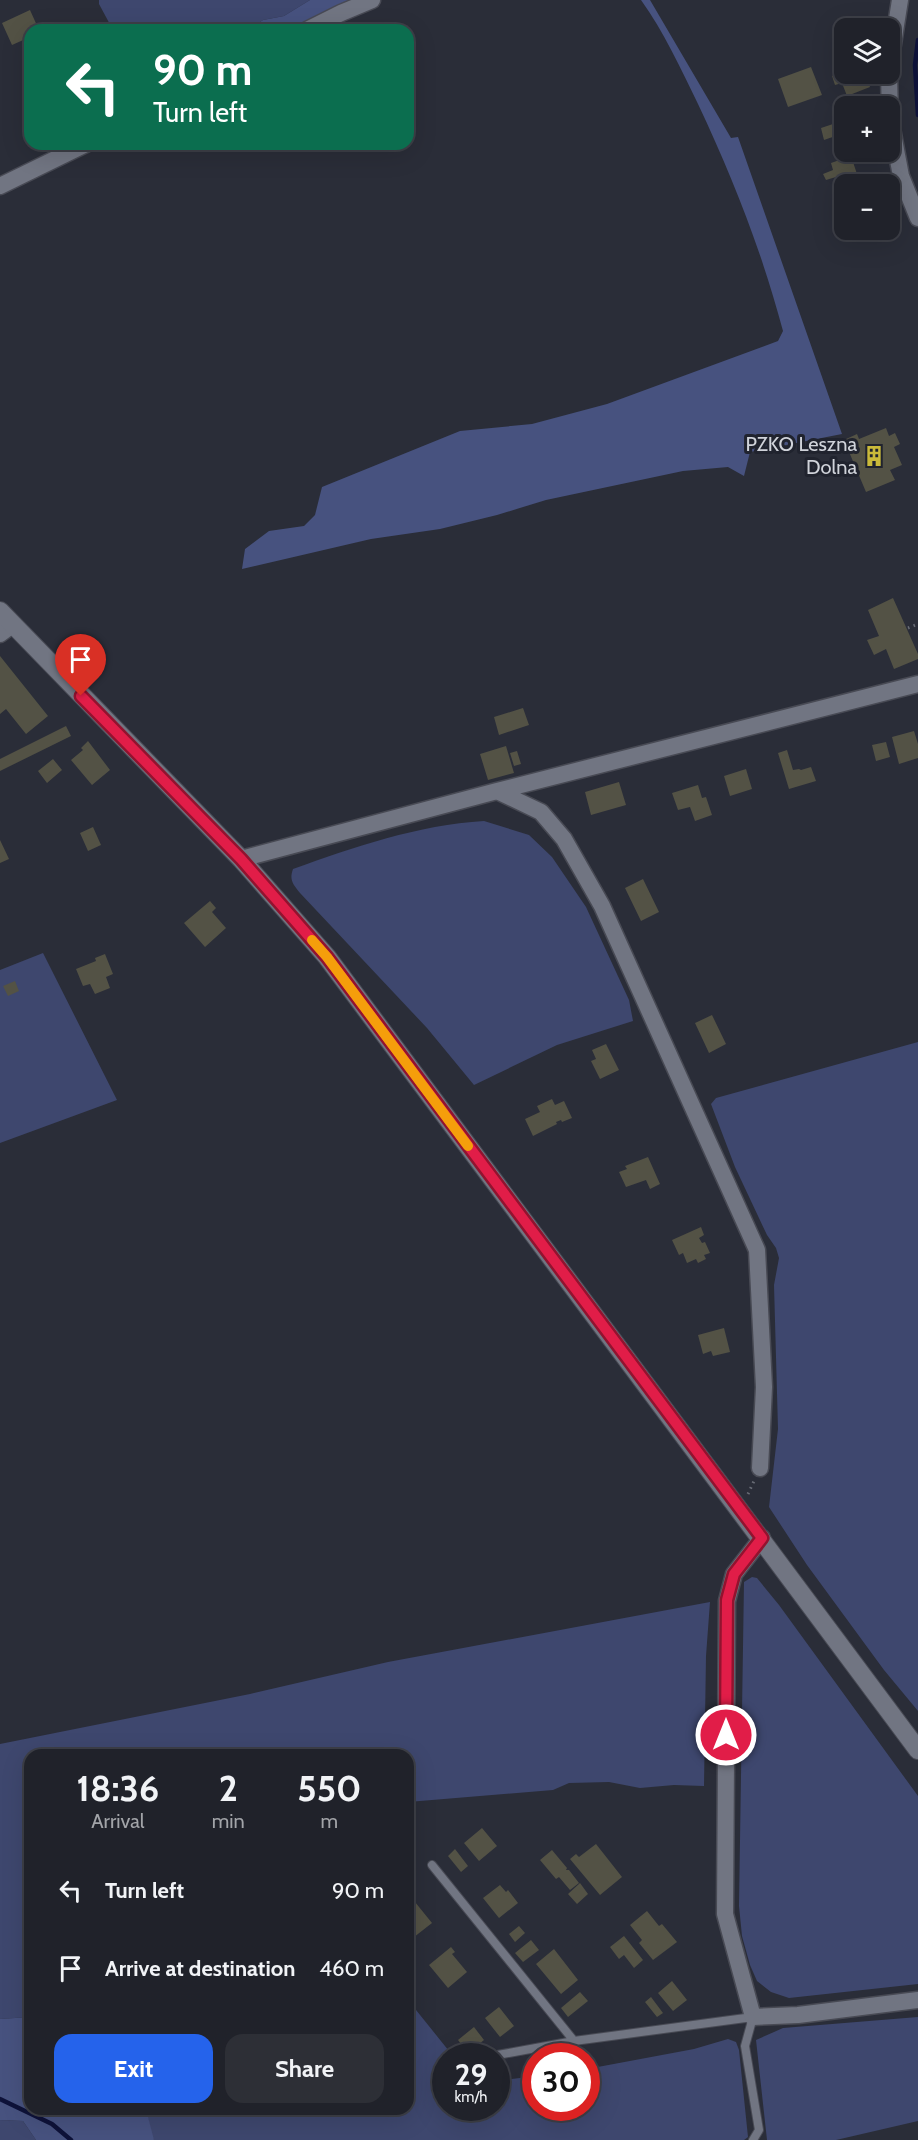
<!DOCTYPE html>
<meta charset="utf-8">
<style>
body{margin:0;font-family:Cabin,sans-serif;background:#2d2f36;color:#f1f3f6;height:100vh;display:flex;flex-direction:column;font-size:22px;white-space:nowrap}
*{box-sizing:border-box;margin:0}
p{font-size:20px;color:#a2a4a8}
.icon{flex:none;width:33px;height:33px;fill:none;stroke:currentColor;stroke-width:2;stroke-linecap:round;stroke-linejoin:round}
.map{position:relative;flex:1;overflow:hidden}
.sheet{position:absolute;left:24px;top:1749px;width:390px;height:366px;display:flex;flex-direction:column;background:#20222a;border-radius:18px;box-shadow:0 6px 24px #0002,0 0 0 2px #3d3f47}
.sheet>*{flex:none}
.hud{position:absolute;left:24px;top:24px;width:390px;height:126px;border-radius:18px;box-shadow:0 6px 24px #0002,0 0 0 2px #3d3f47;background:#0b6e4f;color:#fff;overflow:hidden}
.buttons{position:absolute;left:834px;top:18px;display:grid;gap:12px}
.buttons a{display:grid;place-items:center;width:66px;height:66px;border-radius:12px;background:#20222a;box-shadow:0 6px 24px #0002,0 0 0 2px #3d3f47;font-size:30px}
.speed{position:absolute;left:432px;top:2043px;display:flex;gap:12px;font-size:30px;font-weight:700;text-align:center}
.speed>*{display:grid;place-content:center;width:78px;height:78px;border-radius:50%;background:#20222a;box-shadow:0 6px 24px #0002,0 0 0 2px #3d3f47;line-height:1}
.speed small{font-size:15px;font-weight:400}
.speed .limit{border:9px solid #d22;background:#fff;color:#111}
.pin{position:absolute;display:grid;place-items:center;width:51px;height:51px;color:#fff;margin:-62px -26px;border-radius:50% 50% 50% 0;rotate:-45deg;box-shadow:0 0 6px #0007}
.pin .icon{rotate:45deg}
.me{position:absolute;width:66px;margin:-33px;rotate:0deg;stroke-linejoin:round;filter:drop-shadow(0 0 4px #0008)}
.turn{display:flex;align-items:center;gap:21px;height:126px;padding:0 30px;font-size:27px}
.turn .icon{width:78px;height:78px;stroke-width:2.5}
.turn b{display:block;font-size:42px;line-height:51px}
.eta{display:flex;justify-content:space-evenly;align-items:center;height:102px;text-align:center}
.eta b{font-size:36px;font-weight:700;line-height:42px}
.cta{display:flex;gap:12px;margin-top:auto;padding:12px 30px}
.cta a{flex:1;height:69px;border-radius:18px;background:#2563eb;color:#fff;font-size:24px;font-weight:700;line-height:69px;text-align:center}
.cta a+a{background:#2d2f36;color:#f1f3f6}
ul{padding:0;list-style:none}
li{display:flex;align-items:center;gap:18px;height:78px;padding:0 30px}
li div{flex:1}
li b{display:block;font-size:22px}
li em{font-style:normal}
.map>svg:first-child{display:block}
.green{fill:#3e476e}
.forest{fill:#47527f}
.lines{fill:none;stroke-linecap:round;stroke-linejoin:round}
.stream{stroke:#0e1239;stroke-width:4.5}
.building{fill:#535245}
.lane-casing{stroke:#484a54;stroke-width:10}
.street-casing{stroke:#484a54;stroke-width:19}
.secondary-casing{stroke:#484a54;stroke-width:20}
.path{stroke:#696c76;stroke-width:3;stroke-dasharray:1.5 4.5;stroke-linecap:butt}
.lane{stroke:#717582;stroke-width:8}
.street{stroke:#717582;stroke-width:16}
.secondary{stroke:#717582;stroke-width:18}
.route-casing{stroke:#92132f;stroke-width:15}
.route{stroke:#e11d48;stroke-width:10}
.slow{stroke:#f59e0b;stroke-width:10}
.labels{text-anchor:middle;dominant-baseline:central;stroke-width:6;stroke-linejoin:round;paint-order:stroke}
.poi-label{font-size:20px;fill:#d0d3da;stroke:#20232e;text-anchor:end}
</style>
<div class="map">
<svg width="918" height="2140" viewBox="0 0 918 2140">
<rect width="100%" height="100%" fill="#2a2d38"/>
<path class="green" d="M99,0h211l-26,16 -21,4 -15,10h-135l-14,-26z
M484,821l45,14 23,22 34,50 43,93 4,21 -76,24 -83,40 -47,-57 -127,-135c-7,-9 -11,-13 -7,-24 61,-22 125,-44 191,-48z
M43,953l74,147 -117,43v-173z
M918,1042v669l-34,-41 -77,-105 -38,-58 9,-78 -4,-144 5,-27 -3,-10 -9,-13 -32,-68 -24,-63 5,-6z
M752,1577l5,1 22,27 139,191v188l-129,14 -18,-6 -14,-11 -7,-16 -8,-29 -3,-30 5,-324z
M710,1602l-4,54 -2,130 -30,-1 -34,3 -31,-6 -40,1 -16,7 -145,12v-47h-378v262l-30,2v-275l250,-50 138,-32z
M408,2000l45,56h-7v52h50l1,-27 38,-5 1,32h50l1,-39 107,-20 34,-10 8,3 3,8 9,87 -4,3h-590l-2,-3 -6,-28h262z
M918,2017v104l-82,19h-69l-11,-100 27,-12z
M0,2120l23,1 13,19h-36z"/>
<path class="forest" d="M310,0h44l-69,30h-37l15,-10 21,-4z
M641,0h9l81,138 7,-1 104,297 -92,18 -6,24 -16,-9 -45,4 -137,29 -49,15 -57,14 -69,10 -129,30 3,-20 24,-18 35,-5 11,-11 7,-28 138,-56 72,-7 75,-20 171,-63 5,-10c-21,-79 -50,-153 -85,-227 -17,-35 -34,-72 -57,-104z
M30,2017v92h116l8,31h-118l-13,-19 -23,-1v-101z"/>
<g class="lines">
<path class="stream" d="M918,40l-3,25 3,50
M0,2099l52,25 19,16"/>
</g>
<path class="building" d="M30,10l9,20h-9v7l-18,8 -10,-22z
M844,56v18h21l5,13 -23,9 -5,-13 -7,2 -3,-9 6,-3 -5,-13z
M811,67l11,28 -34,12 -10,-28z
M842,121l2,12 -20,7 -3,-12z
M851,156l7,21 -20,7 -2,-7 -10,3 -3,-6 10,-4 -2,-7z
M886,428l3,8 6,-3 5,11 -6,3 8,18 -12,5 5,10 -29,12 -22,-52 13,-6 2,5z
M893,598l25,56v5l-24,10 -8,-20 -12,6 -7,-15 12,-4 -11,-26z
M0,656l48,60 -22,18 -20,-25 -6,5z
M523,708l6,17 -30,10 -5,-18z
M66,726l5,10 -71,35v-12z
M914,731l4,13v14l-19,6 -7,-27z
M88,741l22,29 -18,15 -21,-25 12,-10 -2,-2z
M886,742l4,15 -14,4 -4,-16z
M506,746l8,27 -26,7 -8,-26z
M787,750l6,20 6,-1 2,1 10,-3 5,14 -27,8 -11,-36z
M517,751l4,13 -7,2 -4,-13z
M53,759l9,11 -15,13 -9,-12z
M746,769l6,20 -22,7 -6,-20z
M619,782l7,23 -35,10 -6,-23z
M698,785l4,13 4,-1 6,18 -17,6 -5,-14 -12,3 -6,-17z
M93,827l8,18 -13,6 -8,-18z
M0,840l9,19 -9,4z
M643,879l16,33 -18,9 -16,-33z
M210,901l6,7 -4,4 14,16 -21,19 -21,-24z
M105,954l8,20 -7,3 4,11 -15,6 -5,-10 -7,2 -7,-17 20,-8 -1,-3z
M15,981l4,10 -11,5 -5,-10z
M712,1015l14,29 -17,9 -14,-30z
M606,1044l13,26 -19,9 -9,-18 5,-2 -4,-9z
M552,1099l3,6 9,-4 8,17 -10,4 -1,-2 -5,2 1,2 -24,12 -8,-17 15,-7 -3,-6z
M648,1157l12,27 -10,5 -4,-9 -20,7 -7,-15 8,-3 -2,-3z
M701,1227l3,8 -5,3 3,5 3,-1 5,11 -6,2 2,4 -8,4 -2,-4 -9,4 -4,-10 -4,2 -7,-15z
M724,1328l6,24 -17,4 -2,-5 -8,3 -5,-19z
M482,1828l15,18 -18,15 -15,-18z
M596,1844l26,33 -22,18 -30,-36 6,-5 3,3z
M455,1849l13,17 -7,6 -13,-16z
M552,1850l15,18 -1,2h3l10,13 -9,7 -11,-13 -3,2 -16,-19z
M580,1883l8,11 -11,10 -9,-10z
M500,1885l6,7 2,-2 10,13 -19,15 -16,-20z
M415,1902l17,21 -23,18 -1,-34z
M647,1911l12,15 3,-2 15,18 -24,18 -14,-17 3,-3 -12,-15z
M519,1926l6,7 -10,9 -6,-8z
M624,1936l19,24 -9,8 -10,-13 -5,4 -9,-12z
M531,1940l8,10 -16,12 -8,-9z
M451,1947l4,5 -3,2 15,18 -19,16 -19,-23z
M554,1949l24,31 -17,14 -25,-30z
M672,1981l15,19 -14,11 -15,-18z
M580,1992l8,9 -20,16 -7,-9z
M651,1997l12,16 -6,4 -12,-15z
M499,2007l15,19 -14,11 -15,-19z
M474,2027l10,13 -16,13 -10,-13z"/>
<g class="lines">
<defs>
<path id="lane" d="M432,1865l142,176
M492,2056l82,-15 179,-24 -8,29 14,84 -6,10"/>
<path id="street" d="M307,30l34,-17 31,-13
M890,63l10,-63
M889,74l1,44 11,58 17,42
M0,186l86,-42
M0,634l12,-9
M497,791l421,-107
M241,859l256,-68 44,21 23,27 38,67 155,344 7,137 -4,81
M762,1538l-28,36 -7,27 -2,313 28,103 45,-2 120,-15"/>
<path id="secondary" d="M0,611l241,248 86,98 591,793"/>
</defs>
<use href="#lane" class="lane-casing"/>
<use href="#street" class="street-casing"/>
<use href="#secondary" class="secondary-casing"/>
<path class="path" d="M908,628l10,-4
M748,1494l6,-13"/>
<use href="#lane" class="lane"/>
<use href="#street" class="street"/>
<use href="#secondary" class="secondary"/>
</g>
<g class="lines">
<defs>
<path id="route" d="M81,696l160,163 86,98 435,581 -28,36 -7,26 -1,135"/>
</defs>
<use href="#route" class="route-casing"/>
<use href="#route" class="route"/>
<path class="slow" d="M312,940l15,17 141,189"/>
</g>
<defs>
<symbol id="building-bare" viewBox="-9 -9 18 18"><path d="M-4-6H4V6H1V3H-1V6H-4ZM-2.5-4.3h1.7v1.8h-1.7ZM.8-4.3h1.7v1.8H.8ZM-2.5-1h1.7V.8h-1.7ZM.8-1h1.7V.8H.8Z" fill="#caba3a" stroke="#20232e" stroke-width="2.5" paint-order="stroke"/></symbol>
</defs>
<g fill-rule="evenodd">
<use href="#building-bare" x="859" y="441" width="30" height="30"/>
</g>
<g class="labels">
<g class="poi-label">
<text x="857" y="444">PZKO Leszna<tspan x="857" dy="23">Dolna</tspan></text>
</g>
</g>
</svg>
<div class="buttons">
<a><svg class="icon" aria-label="layers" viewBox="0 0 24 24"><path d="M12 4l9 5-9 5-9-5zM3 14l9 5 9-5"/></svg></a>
<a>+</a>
<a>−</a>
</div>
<div class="speed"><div>29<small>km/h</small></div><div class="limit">30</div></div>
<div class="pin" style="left:81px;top:696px;background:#d93025"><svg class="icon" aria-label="arrive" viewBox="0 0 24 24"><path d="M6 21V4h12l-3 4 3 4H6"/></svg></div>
<svg class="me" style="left:726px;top:1735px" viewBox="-20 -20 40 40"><circle r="17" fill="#e11d48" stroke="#fff" stroke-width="3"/><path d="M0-11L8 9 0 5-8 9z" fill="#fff"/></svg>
<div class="hud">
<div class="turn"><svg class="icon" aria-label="left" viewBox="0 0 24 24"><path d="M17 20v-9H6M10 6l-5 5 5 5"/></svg><div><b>90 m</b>Turn left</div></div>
</div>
<section class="sheet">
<div class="eta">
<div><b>18:36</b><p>Arrival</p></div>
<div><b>2</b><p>min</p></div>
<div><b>550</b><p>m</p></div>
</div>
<ul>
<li><svg class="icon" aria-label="left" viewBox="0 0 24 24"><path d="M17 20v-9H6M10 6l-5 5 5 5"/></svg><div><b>Turn left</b></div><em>90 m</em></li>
<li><svg class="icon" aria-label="arrive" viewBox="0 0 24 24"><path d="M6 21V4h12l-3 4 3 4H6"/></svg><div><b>Arrive at destination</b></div><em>460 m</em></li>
</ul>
<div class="cta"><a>Exit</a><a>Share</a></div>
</section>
</div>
